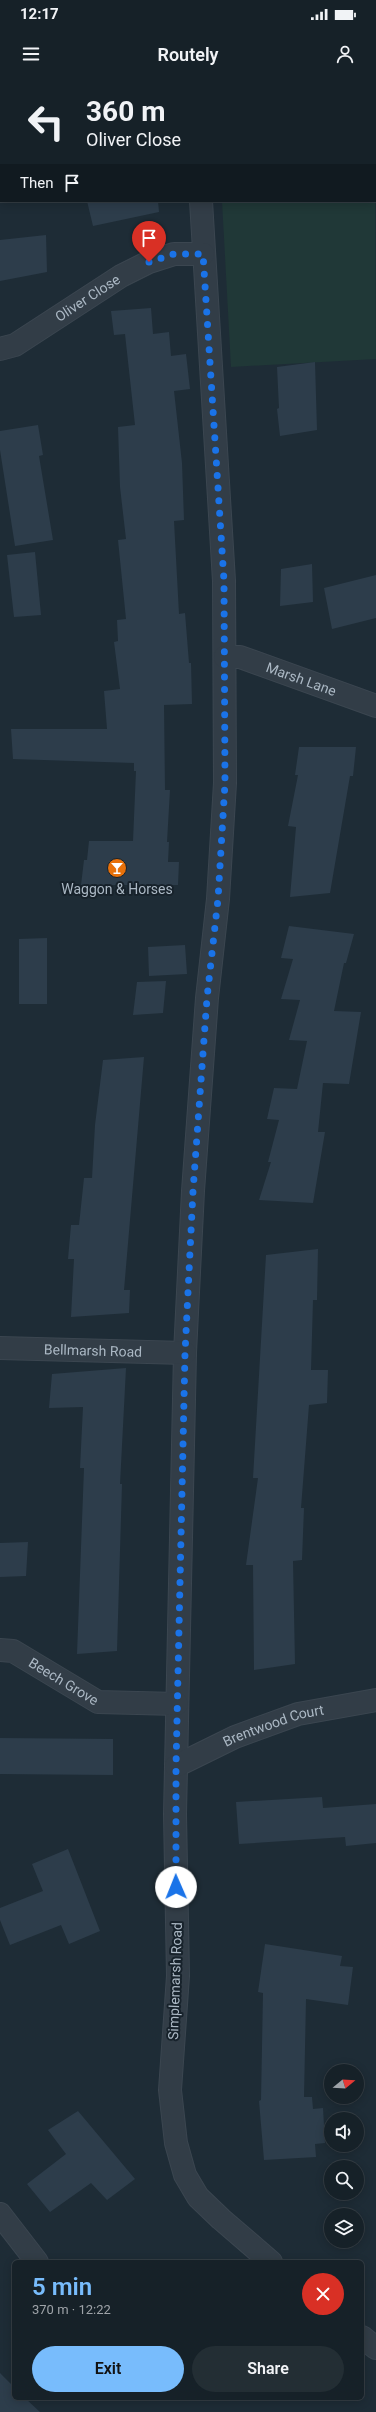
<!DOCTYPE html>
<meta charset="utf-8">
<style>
body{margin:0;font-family:Roboto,sans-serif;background:#232e34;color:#f1f3f6;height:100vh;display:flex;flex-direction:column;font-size:15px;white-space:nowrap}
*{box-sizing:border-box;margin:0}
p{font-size:13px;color:#9ea3a8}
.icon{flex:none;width:22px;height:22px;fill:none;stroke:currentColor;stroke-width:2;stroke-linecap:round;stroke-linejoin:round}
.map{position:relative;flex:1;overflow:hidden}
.details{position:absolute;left:12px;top:2180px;width:352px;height:140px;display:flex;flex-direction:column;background:#162128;border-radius:6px;box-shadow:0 2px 10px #0003,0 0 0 1px #353e45}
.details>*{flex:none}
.top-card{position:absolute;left:0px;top:0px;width:376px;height:122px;box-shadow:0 2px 10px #0003,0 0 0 1px #353e45;background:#162128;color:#f1f3f6;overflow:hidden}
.needle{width:26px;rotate:72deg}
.fabs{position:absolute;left:324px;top:1984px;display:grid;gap:8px}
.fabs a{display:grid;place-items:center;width:40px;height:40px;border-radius:50%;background:#162128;box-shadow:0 2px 10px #0003,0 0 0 1px #353e45;font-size:20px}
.pin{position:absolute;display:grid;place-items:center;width:34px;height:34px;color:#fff;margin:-41px -17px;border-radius:50% 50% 50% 0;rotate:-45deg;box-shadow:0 0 4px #0007}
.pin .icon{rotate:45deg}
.me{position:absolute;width:44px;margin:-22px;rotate:359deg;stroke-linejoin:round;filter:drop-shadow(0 0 3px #0008)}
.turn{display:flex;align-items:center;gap:14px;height:84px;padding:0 20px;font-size:18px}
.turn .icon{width:52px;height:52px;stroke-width:2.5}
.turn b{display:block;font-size:28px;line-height:34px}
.then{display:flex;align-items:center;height:38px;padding:0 20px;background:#0003;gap:8px;font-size:15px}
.round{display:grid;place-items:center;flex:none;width:42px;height:42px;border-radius:21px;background:#232e34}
.overview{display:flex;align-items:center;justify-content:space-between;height:68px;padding:0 20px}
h1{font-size:24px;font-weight:600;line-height:30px;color:#78bcfc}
.primary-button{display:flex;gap:8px;margin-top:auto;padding:8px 20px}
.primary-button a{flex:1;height:46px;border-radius:24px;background:#78bcfc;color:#111;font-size:16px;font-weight:600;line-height:46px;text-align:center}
.primary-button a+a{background:#232e34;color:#f1f3f6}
.status{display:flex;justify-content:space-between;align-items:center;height:28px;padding:0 20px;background:#162128;direction:ltr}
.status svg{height:11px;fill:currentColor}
header{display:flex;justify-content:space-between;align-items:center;height:52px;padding:0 20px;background:#162128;font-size:18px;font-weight:600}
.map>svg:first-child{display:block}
.green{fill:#203837}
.building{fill:#2d3d4b}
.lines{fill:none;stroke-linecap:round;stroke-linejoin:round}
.minor-casing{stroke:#3b4650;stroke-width:24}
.minor{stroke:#323d47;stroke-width:22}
.route{stroke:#1a73e8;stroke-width:7;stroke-dasharray:0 12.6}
.labels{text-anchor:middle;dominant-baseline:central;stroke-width:4;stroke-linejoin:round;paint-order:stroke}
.street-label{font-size:14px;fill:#abb8c4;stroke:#17222b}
.poi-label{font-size:14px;fill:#abb8c4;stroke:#17222b}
</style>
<div class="status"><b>12:17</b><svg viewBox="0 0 49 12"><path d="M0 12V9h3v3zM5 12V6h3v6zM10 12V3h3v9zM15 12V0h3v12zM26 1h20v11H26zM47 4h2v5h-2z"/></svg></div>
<header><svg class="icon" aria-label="menu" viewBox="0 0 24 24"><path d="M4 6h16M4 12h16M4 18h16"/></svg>Routely<svg class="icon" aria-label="person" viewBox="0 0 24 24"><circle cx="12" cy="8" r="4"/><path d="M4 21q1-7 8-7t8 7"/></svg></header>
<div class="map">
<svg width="376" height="2332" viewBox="0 0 376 2332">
<rect width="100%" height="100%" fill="#1e2c36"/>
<path class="green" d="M375,16l1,263 -145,8 -9,-166h153z"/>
<path class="building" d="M87,121h71l1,11 -66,14z
M46,155l1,37 -47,9v-41z
M151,228l2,26 16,-2 2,24 15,-2 4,35 -16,2 8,72 2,57 -10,1 5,93 6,-1 4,50h2l1,41 -28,1 1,85h5l-3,52h2l-1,20h11l-1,23h-97l3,-25h3l2,-19h44l3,-70h-2v-8l-121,-4 -2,-30h96l-3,-38 16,-2 -6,-47 4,-1 -1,-21 9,-1 -8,-79 8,-1 -6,-52 -2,-60 17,-2 -10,-91 -11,1 -3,-24z
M315,282l2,68 -37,6 -3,-27 2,-1 -2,-41z
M38,345l5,30 -4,1 14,84 -38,6 -15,-96v-19z
M35,472l6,63 -27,2 -7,-62z
M312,484l1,38 -33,4 1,-37z
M376,495v43l-44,11 -8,-41z
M299,667h57l-3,29h-3l-20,117 -40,4 6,-70 -8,-1 10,-51h-3z
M289,846l65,8 -8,29h-2l-10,48 27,1 -12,72 -26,-1 -5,49h7l-12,71 -54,-3 12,-38h-3l11,-42 -12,-1 7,-31 23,1 10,-48 -18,-1 11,-40 -19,-1 12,-40 -12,-1z
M47,858v66h-28v-65z
M185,865l2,29 -38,2 -1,-29z
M166,901l-3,32 -30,2 4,-33z
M144,977l-20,233h6l-1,23 -58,4 3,-58h-6l3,-34h8l5,-47h8l3,-53 8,-65z
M318,1169l-1,51h-4l-2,70h17l-1,33 -18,2 -8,103h3l-2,52 -9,1 2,103 -41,6 -1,-105h-7l12,-87h-5l13,-223z
M126,1288l-6,116h2l-5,167 -40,3 7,-186h-4l3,-61 -34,1 3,-34z
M28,1462l-2,34 -26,1v-34z
M0,1658l113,1v36l-113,-1z
M322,1717l1,11 53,-4v39l-30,3 -1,-9 -106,7 -3,-42z
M68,1769l32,82 -31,13 -8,-19 -51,20 -10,-25v-12l43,-17 -11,-27z
M265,1864l77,12 -2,10 13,1 -5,38 -42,-6 -2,98h8l1,12 10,-1 2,35 -10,1 1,13 -52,3 -5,-59 2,-1 2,-107 -5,-1z
M78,2031l57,68 -28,21 -16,-17 -41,29 -23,-28 39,-30 -18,-24z
M0,2293l14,14v11h11l15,14h-40z"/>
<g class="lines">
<defs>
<g id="minor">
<path d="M195,0v1"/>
<path d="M201,121l23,380 1,202 -7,116 -11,99 -14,193 -8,162 -10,461 3,162 -8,114 6,53 9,32 13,22 23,22 50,43"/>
<path id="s1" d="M0,269l15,-4 106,-69 28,-14 25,-8h29"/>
<path id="s2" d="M225,577h15l136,49"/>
<path id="s3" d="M0,1268l185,5"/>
<path id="s4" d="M0,1570l13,1 85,51 79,2"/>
<path id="s5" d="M176,1686l59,-29 63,-23 78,-14"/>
<path d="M0,2134l37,48"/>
<path d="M362,2257l14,11"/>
</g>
</defs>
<use href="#minor" class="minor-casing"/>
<use href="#minor" class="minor"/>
</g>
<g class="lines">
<path class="route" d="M149,182l25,-8h29l21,327 1,202 -7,116 -11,99 -14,193 -8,162 -9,413v121"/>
</g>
<defs>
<symbol id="bar-disc" viewBox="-11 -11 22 22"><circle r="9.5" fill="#e8710a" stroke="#17222b"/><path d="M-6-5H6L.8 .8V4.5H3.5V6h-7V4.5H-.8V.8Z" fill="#fff"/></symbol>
</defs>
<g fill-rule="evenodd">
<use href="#bar-disc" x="106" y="777" width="22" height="22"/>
</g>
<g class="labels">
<g class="street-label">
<text stroke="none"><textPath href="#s1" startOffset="102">Oliver Close</textPath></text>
<text stroke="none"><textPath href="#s2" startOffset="80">Marsh Lane</textPath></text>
<text stroke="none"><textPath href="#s3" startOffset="93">Bellmarsh Road</textPath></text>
<text stroke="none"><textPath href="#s4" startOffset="72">Beech Grove</textPath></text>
<text stroke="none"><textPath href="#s5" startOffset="106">Brentwood Court</textPath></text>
<text transform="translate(175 1901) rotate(-88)">Simplemarsh Road</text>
</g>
<g class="poi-label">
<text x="117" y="809">Waggon &amp; Horses</text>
</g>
</g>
</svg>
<div class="fabs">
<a><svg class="needle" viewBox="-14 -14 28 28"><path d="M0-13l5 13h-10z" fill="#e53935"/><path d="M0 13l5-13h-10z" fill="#9ea3a8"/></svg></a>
<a><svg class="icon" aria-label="sound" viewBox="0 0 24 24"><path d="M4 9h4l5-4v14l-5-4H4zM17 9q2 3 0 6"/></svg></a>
<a><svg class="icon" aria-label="search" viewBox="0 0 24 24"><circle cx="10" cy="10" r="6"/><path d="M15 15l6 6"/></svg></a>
<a><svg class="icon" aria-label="layers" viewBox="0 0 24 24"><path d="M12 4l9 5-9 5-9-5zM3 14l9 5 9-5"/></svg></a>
</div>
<div class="pin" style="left:149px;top:182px;background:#d93025"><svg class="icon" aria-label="arrive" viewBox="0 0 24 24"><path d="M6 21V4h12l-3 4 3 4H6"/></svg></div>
<svg class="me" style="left:176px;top:1807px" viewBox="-20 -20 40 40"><circle r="19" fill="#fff"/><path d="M0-13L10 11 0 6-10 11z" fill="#1a73e8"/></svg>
<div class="top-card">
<div class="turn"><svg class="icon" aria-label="left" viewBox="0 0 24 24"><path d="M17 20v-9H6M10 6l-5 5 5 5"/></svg><div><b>360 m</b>Oliver Close</div></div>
<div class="then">Then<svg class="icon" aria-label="arrive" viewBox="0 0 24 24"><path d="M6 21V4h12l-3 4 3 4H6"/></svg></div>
</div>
<section class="details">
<div class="overview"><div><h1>5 min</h1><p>370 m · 12:22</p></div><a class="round" style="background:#d93025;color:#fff"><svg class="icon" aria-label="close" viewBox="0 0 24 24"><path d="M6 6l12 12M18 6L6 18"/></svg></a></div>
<div class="primary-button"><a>Exit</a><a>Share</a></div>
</section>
</div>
